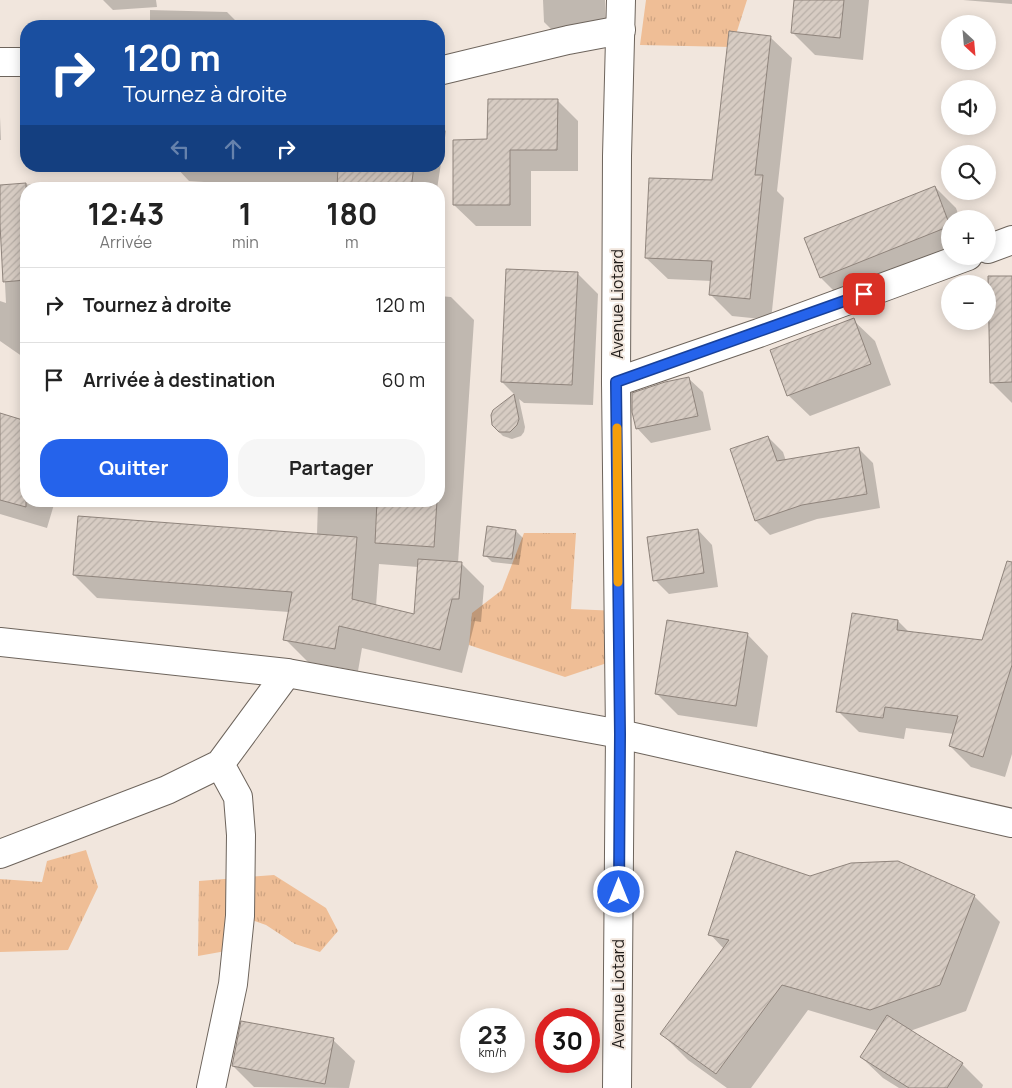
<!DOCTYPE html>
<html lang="fr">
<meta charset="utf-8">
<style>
body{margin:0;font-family:Manrope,sans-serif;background:#f6f6f6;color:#222;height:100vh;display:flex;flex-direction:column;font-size:19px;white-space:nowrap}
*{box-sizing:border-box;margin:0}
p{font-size:16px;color:#767676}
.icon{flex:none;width:28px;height:28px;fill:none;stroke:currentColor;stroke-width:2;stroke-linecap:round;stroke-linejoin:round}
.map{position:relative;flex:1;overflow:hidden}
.drawer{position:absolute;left:20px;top:182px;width:425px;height:325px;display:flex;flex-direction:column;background:#fff;border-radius:20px;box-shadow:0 2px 12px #0003}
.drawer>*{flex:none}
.hud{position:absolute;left:20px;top:20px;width:425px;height:152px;border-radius:20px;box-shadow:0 2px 12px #0003;background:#1a4fa0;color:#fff;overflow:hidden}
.needle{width:32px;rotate:154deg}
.controls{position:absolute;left:941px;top:15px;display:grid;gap:10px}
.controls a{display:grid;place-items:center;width:55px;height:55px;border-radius:50%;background:#fff;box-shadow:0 2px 12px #0003;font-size:25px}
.speed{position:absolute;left:460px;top:1008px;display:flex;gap:10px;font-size:25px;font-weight:700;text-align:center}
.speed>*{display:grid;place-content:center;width:65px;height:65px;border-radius:50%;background:#fff;box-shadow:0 2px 12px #0003;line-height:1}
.speed small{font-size:12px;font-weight:400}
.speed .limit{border:8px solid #d22;background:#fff;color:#111}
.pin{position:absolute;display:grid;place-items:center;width:42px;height:42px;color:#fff;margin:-21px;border-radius:10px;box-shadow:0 2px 8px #0006}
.me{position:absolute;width:55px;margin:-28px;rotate:0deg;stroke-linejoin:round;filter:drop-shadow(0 0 4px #0008)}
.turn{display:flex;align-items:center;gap:18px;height:105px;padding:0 20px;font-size:22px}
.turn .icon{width:65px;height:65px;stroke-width:2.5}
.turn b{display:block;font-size:35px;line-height:42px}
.lanes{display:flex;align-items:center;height:48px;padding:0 20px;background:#0003;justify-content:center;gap:25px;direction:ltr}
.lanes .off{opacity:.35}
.eta{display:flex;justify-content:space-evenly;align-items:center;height:85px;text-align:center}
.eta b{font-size:30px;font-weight:700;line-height:35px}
.primary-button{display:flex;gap:10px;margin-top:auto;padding:10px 20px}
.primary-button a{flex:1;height:58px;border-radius:20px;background:#2563eb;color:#fff;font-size:20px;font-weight:700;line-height:58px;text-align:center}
.primary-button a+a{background:#f6f6f6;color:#222}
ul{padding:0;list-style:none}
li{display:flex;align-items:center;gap:15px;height:75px;padding:0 20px;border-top:1px solid #e0e0e0}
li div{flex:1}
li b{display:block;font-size:19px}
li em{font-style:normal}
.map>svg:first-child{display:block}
.grass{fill:url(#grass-tufts)}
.shadow{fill:#0003;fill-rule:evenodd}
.building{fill:url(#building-hatch);stroke:#8f847c}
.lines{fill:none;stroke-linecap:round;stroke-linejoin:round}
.street-casing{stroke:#6d645c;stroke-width:30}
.secondary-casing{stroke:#6d645c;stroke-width:30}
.street{stroke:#fff;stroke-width:28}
.secondary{stroke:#fff;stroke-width:28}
.route-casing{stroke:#184099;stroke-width:12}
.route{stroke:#2563eb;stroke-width:9}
.slow{stroke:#f59e0b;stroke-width:9}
.labels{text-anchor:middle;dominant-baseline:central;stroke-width:4;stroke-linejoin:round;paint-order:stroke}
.street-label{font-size:16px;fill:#201c19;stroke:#f1e6dd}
</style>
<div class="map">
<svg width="1012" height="1088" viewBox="0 0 1012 1088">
<defs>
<pattern id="grass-tufts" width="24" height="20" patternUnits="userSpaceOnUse" patternTransform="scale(1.25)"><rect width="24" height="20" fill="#efbe96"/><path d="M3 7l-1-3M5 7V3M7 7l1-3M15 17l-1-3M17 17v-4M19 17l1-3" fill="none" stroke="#cda381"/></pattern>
<pattern id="building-hatch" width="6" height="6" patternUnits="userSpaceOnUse" patternTransform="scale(1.25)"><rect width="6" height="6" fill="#d7ccc3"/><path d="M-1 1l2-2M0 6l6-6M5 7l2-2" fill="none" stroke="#b8afa7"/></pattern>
</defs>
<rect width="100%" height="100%" fill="#f1e6dd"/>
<path class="grass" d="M646,0h101l-15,47 -92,-2z
M524,533h52l-5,76 48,2 -9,51 -45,15 -96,-32 3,-32 30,-23z
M86,850l12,37 -30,63 -68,2v-73l42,3 5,-21z
M274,875l52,33 12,23 -18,21 -25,-8 -29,-19 -25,-9 -4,33 -39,7 1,-75z"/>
<path class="shadow" d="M103,0h53l1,7 -44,3z
M543,0h62l1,41 -41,2 -21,-21z
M796,0h73l-6,60 -48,-5 -23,-23z
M963,0h49v4z
M150,10l77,2 14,14h-91z
M770,37l22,21 -15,133 7,7 -13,122 -39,-4 -22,-22 2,-13 -44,-2 -22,-21 67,-77z
M557,100l21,21v50h-47v55h-55l-22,-21 34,-64z
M0,117l1,23h-1z
M439,124l7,7 -9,58h-189l1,-4 -60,-4 -14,-15h264z
M54,183l7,6h-35v170l-26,-18v-40l6,2 -6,-117z
M935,187l21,21 4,11h-10v37l-108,43 -21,-21 -16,-39z
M577,273l21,21 -5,111 -69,-2 -5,-4 6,28 -1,5 -3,4 -9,3 -9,-3 -7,-7 -5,-9 1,-5 2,-4 21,-16 -13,-13z
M1012,277v126l-21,-21 -3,-104z
M439,296l12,1 23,23 -16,243h3l23,23 -3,36 -6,-1 -13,52 -100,-25 -4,23 -50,-9 -23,-23 4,-27 -192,-14 -23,-23 243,-40 1,-34h121zM379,564l39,3 -3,49 -39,-10z
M853,320l22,21 16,44 -81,31 -22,-21z
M688,378l15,14 8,38 -60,13 -14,-15z
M0,415l26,7v79h29l-8,27 -47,-14z
M768,437l15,15 3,9 72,-13 15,15 7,45 -63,11 -47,16 -14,-14z
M698,530l14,15 6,42 -49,7 -14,-14z
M516,531l7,7 -4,27 -27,-3 -7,-7z
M1012,606v148l-7,23 -34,-10 -21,-21 4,-12 -48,-6 -2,11 -45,-7 -21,-21 60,-90 12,12 73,9z
M747,634l21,22 -11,71 -79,-12 -22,-22z
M810,877l164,19 26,26 -34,89 -56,20 52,33 21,21 -1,3h-83l-16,-10 -22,-21 17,-26 -70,-21 -57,78h-24l-39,-28 -26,-26 62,-85 -14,-15z
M333,1040l22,21 -6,27 -95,-1 -21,-21z"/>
<path class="building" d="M794,0h50l-4,38 -49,-5z
M729,31l42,5 -16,139h8l-13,124 -41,-4 3,-34 -67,-3 4,-80 63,2z
M488,99h70l-1,51h-47v55h-57v-65l34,-1z
M338,166h76l-3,23h-74z
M26,183v97l-23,2 -3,-58v-39z
M935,186l15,40 -130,52 -16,-40z
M506,269l72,3 -6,113 -71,-3z
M988,276h24v106l-22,1z
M854,318l17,46 -84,32 -17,-46z
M689,377l9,39 -62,13 -4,-17v-19l33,-11z
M514,394l5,25 -2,6 -7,7h-11l-7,-7 -1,-10 2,-5z
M0,413l26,8v86l-26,-7z
M768,436l9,25 82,-14 8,47 -65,11 -47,16 -25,-72z
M377,501h60l-3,46 -59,-4z
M78,516l279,21 -5,62 62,15 4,-55 44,3 -3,37h-7l-12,51 -101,-24 -4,23 -52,-9 9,-48 -219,-17z
M487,526l29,4 -4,29 -29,-3z
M698,529l6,44 -51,8 -6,-44z
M1007,561l5,1v103l-29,92 -34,-11 9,-30 -73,-9 -2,11 -47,-6 16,-99 46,7 -1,10 85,10z
M667,620l81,13 -12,73 -81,-12z
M736,851l74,25 41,-13 47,-2 77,34 -35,90 -70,25 -88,-25 -66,89 -56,-40 69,-94 -21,-5z
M887,1015l76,48 -16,25h-38l-49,-31z
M241,1021l93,17 -9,46 -93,-18z"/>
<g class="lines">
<defs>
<path id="street" d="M0,62h26
M439,71l129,-31 53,-10
M988,249l24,-9
M616,382l143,-49 209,-77
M0,854l167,-64 53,-26 67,-91
M211,1088l22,-104 7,-68 1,-81 -3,-38 -18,-33
M617,1088l3,-354"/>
<path id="secondary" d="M0,642l287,31 333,61 392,89
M620,734l-4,-352 1,-226 4,-156"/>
</defs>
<use href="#street" class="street-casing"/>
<use href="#secondary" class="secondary-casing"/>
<use href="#street" class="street"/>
<use href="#secondary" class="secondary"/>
</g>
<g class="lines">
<defs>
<path id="route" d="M619,892l1,-158 -4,-352 248,-88"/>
</defs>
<use href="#route" class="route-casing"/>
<use href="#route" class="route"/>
<path class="slow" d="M617,428l1,154"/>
</g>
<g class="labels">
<g class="street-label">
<text transform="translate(617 304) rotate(-90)">Avenue Liotard</text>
<text transform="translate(618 994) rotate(-90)">Avenue Liotard</text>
</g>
</g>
</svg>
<div class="controls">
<a><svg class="needle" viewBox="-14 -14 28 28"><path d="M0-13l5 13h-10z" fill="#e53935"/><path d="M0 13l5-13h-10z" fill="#767676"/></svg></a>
<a><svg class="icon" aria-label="sound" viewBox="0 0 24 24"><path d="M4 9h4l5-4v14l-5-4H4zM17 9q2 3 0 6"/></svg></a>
<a><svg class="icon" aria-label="search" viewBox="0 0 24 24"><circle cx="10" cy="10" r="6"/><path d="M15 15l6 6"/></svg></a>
<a>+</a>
<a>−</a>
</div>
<div class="speed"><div>23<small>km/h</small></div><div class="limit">30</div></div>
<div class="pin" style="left:864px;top:294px;background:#d93025"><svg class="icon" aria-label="arrive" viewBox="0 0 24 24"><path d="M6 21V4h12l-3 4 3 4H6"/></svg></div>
<svg class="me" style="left:619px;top:892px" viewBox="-20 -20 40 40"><circle r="17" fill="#2563eb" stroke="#fff" stroke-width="3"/><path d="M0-11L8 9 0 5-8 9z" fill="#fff"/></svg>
<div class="hud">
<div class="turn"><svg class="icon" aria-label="right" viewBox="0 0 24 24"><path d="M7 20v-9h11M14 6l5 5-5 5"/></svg><div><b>120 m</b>Tournez à droite</div></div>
<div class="lanes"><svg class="icon off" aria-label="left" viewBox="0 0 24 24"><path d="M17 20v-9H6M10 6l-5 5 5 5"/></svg><svg class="icon off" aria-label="ahead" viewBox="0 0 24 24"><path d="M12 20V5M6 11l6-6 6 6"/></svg><svg class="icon" aria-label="right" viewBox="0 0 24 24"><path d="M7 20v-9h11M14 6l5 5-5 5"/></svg></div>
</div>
<section class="drawer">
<div class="eta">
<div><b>12:43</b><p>Arrivée</p></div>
<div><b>1</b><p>min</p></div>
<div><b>180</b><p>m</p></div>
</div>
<ul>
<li><svg class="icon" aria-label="right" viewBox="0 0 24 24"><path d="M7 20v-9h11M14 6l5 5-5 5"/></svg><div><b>Tournez à droite</b></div><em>120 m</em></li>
<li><svg class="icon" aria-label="arrive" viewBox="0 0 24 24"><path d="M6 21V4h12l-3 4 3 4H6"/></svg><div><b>Arrivée à destination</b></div><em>60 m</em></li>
</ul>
<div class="primary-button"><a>Quitter</a><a>Partager</a></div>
</section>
</div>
